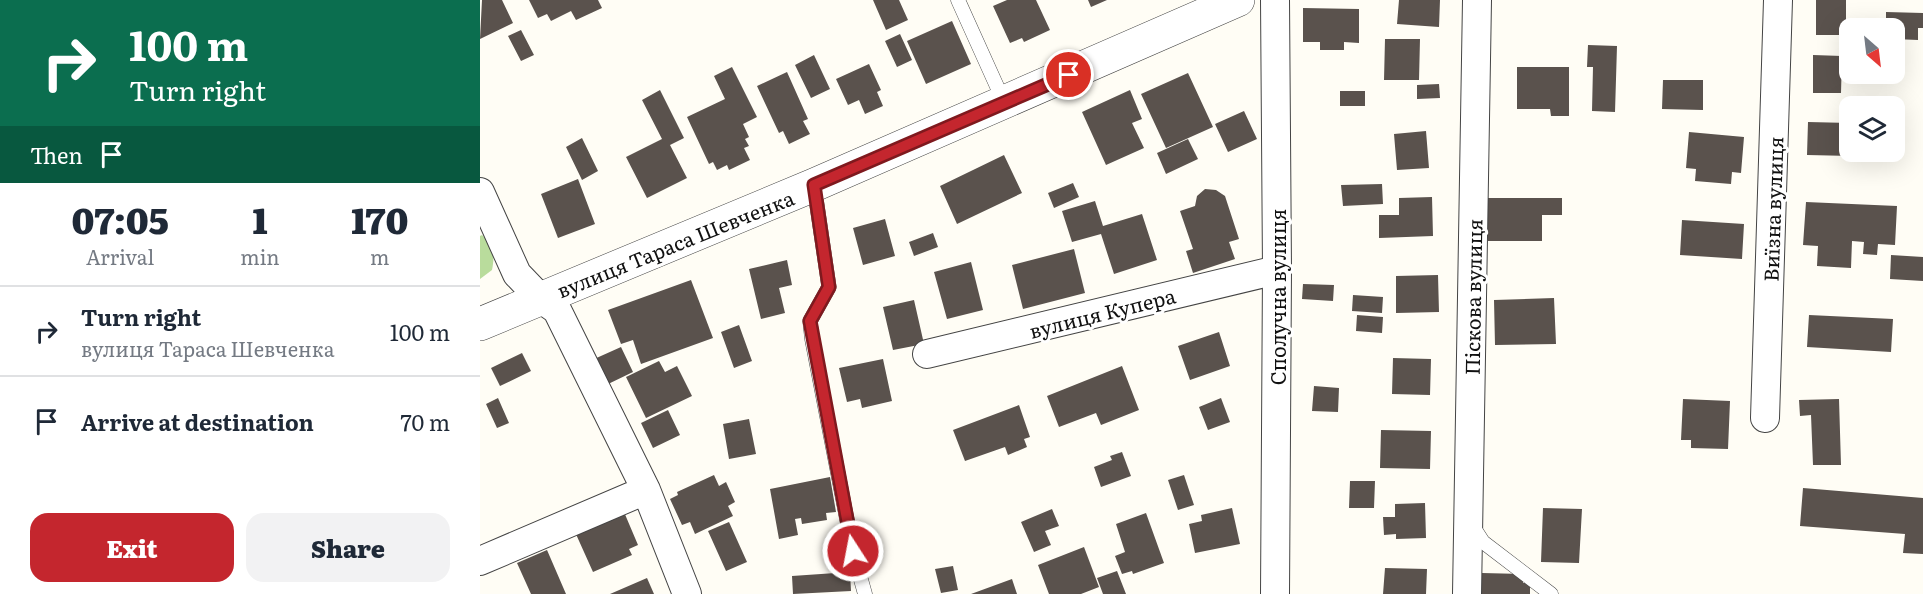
<!DOCTYPE html>
<meta charset="utf-8">
<style>
body{margin:0;font-family:Literata,serif;background:#f2f2f3;color:#1f2937;height:100vh;display:flex;flex-direction:column;font-size:22px;white-space:nowrap}
*{box-sizing:border-box;margin:0}
p{font-size:20px;color:#747a83}
.icon{flex:none;width:33px;height:33px;fill:none;stroke:currentColor;stroke-width:2;stroke-linecap:round;stroke-linejoin:round}
.map{position:relative;flex:1;overflow:hidden}
.side{display:flex;flex-direction:column;background:#fff;width:480px}
.side>*{flex:none}
.top-card{background:#0b6e4f;color:#fff;overflow:hidden}
.needle{width:39px;rotate:152deg}
.fabs{position:absolute;left:1359px;top:18px;display:grid;gap:12px}
.fabs a{display:grid;place-items:center;width:66px;height:66px;border-radius:12px;background:#fff;box-shadow:0 6px 24px #0002;font-size:30px}
.pin{position:absolute;display:grid;place-items:center;width:51px;height:51px;color:#fff;margin:-26px;border:3px solid #fff;border-radius:50%;box-shadow:0 2px 6px #0007}
.me{position:absolute;width:66px;margin:-33px;rotate:349deg;stroke-linejoin:round;filter:drop-shadow(0 0 4px #0008)}
.turn{display:flex;align-items:center;gap:21px;height:126px;padding:0 30px;font-size:27px}
.turn .icon{width:78px;height:78px;stroke-width:2.5}
.turn b{display:block;font-size:42px;line-height:51px}
.then{display:flex;align-items:center;height:57px;padding:0 30px;background:#0003;gap:12px;font-size:22px}
.eta{display:flex;justify-content:space-evenly;align-items:center;height:102px;text-align:center}
.eta b{font-size:36px;font-weight:800;line-height:42px}
.action{display:flex;gap:12px;margin-top:auto;padding:12px 30px}
.action a{flex:1;height:69px;border-radius:18px;background:#c4262e;color:#fff;font-size:24px;font-weight:800;line-height:69px;text-align:center}
.action a+a{background:#f2f2f3;color:#1f2937}
ul{padding:0;list-style:none}
li{display:flex;align-items:center;gap:18px;height:90px;padding:0 30px;border-top:2px solid #e0e1e3}
li div{flex:1}
li b{display:block;font-size:22px}
li em{font-style:normal}
main{display:flex;flex:1;min-height:0}
.map>svg:first-child{display:block}
.forest{fill:#b9dc9c}
.building{fill:#5a524d}
.lines{fill:none;stroke-linecap:round;stroke-linejoin:round}
.service-casing{stroke:#444;stroke-width:15}
.minor-casing{stroke:#444;stroke-width:30}
.tertiary-casing{stroke:#444;stroke-width:34}
.service{stroke:#fff;stroke-width:14}
.minor{stroke:#fff;stroke-width:28}
.tertiary{stroke:#fff;stroke-width:33}
.route-casing{stroke:#7f191e;stroke-width:15}
.route{stroke:#c4262e;stroke-width:10}
.labels{text-anchor:middle;dominant-baseline:central;stroke-width:6;stroke-linejoin:round;paint-order:stroke}
.street-label{font-size:20px;fill:#111;stroke:#fff}
</style>
<main>
<section class="side">
<div class="top-card">
<div class="turn"><svg class="icon" aria-label="right" viewBox="0 0 24 24"><path d="M7 20v-9h11M14 6l5 5-5 5"/></svg><div><b>100 m</b>Turn right</div></div>
<div class="then">Then<svg class="icon" aria-label="arrive" viewBox="0 0 24 24"><path d="M6 21V4h12l-3 4 3 4H6"/></svg></div>
</div>
<div class="eta">
<div><b>07:05</b><p>Arrival</p></div>
<div><b>1</b><p>min</p></div>
<div><b>170</b><p>m</p></div>
</div>
<ul>
<li><svg class="icon" aria-label="right" viewBox="0 0 24 24"><path d="M7 20v-9h11M14 6l5 5-5 5"/></svg><div><b>Turn right</b><p>вулиця Тараса Шевченка</p></div><em>100 m</em></li>
<li><svg class="icon" aria-label="arrive" viewBox="0 0 24 24"><path d="M6 21V4h12l-3 4 3 4H6"/></svg><div><b>Arrive at destination</b></div><em>70 m</em></li>
</ul>
<div class="action"><a>Exit</a><a>Share</a></div>
</section>
<div class="map">
<svg width="1443" height="594" viewBox="0 0 1443 594">
<rect width="100%" height="100%" fill="#fffdf5"/>
<path class="forest" d="M2,235c12,10 13,20 10,35l-12,9v-43z"/>
<path class="building" d="M2,0h20l11,23 -33,16z
M49,0h69l4,8 -26,12 -5,-9 -20,10 -4,-7 -9,4z
M393,0h26l9,20 -22,10z
M527,0h29l14,30 -26,12 -2,-4 -12,5 -17,-37z
M608,0h19l-16,7z
M919,0h41l-1,27 -42,-3z
M1336,0h30v35h-30z
M823,8l56,1v34l-15,-1v8h-24v-8h-17z
M1406,12l37,1v15h-5v12l-24,-1v-11h-8z
M472,21l19,43 -45,20 -19,-43z
M41,30l13,25 -13,6 -13,-25z
M420,34l12,26 -15,7 -12,-26z
M905,39h35l-1,41h-35z
M1108,45l29,1 -2,66 -23,-1 1,-44h-6z
M334,55l16,34 -19,9 -16,-33z
M1333,55l29,1 -1,37h-28z
M389,64l12,26 -4,2 6,14 -18,8 -6,-14 -11,5 -12,-26z
M252,67l25,50 -14,7 6,13 -4,2 4,7 -5,2 6,12 -21,10 -2,-5 -10,5 -4,-8 -4,2 -22,-47 38,-18 -11,-23z
M1037,67h52v49h-18l-1,-7h-33z
M307,72l21,47 -5,2 7,13 -21,10 -6,-13 -4,2 -22,-47z
M708,73l25,54 -47,21 -25,-54z
M1183,80h40v30l-41,-1z
M959,84l1,14 -23,1v-14z
M180,90l24,48 -14,7 17,33 -40,20 -21,-41 36,-18 -20,-39z
M650,90l12,29 -10,4 12,25 -38,17 -24,-53z
M860,91h25v15h-25z
M1383,100l32,1 -1,5h-31z
M764,111l13,28 -29,13 -13,-28z
M1328,122l42,1v29h2v4l-45,-1z
M946,131l3,37 -32,2 -3,-36z
M1209,132l55,5 -3,36 -9,-1 -1,12 -36,-3 1,-12 -10,-1z
M102,138l16,33 -16,9 -16,-33z
M708,139l10,20 -32,15 -9,-21z
M524,155l18,38 -65,31 -17,-38z
M98,179l17,45 -37,14 -17,-44z
M593,183l6,14 -25,11 -6,-15z
M902,184l1,20 -40,2 -2,-21z
M725,189l11,1 9,6 14,43 -10,3 6,17 -42,14 -7,-22 7,-2 -13,-38 15,-5 2,-10z
M952,197l1,39 -54,2v-23h20v-17z
M1008,198h74v17h-20v26h-54z
M615,201l8,25 39,-12 15,46 -43,14 -13,-40 -29,8 -10,-31z
M1326,202l91,4 -2,39 -17,-1 -1,11 -14,-1 1,-12 -12,-1 -1,27 -34,-2 1,-20 -15,-1z
M405,219l10,37 -32,9 -10,-37z
M1202,220l62,4 -2,35 -62,-4z
M453,233l5,14 -24,9 -5,-14z
M594,249l11,44 -62,16 -11,-44z
M1411,255l32,2v24l-33,-2z
M307,260l5,25 -13,3 6,25 -24,6 -12,-50z
M491,262l12,48 -36,9 -13,-47z
M958,275l1,37 -43,1v-37z
M211,280l22,58 -72,26 -8,-24 -12,4 -13,-34z
M823,284l31,1 -1,16 -31,-2z
M873,295l30,2 -1,16 -30,-2z
M1074,298l2,46 -61,1 -1,-45z
M434,300l10,44 -31,6 -10,-43z
M877,315l26,2 -1,16 -26,-2z
M1329,315l84,4 -2,33 -84,-5z
M259,325l13,36 -18,7 -13,-36z
M739,332l11,34 -40,14 -12,-34z
M141,347l12,25 -29,14 -12,-26z
M42,353l9,18 -31,15 -9,-18z
M913,358l38,1 -1,36 -38,-1z
M403,359l9,42 -30,7 -2,-9 -13,3 -8,-34z
M179,361l6,11 12,-6 15,30 -46,22 -20,-41z
M642,366l17,44 -38,15 -5,-12 -37,14 -12,-31z
M834,386l25,2 -1,24 -26,-1z
M18,398l11,25 -12,5 -11,-24z
M741,398l9,24 -22,8 -9,-23z
M1203,399l47,2 -2,48 -37,-1v-8h-10z
M1359,399l2,66h-28l-2,-50 -11,1 -1,-16z
M539,405l11,32 -6,2 3,8 -19,8 -3,-8 -40,14 -12,-31z
M188,410l12,25 -27,13 -12,-25z
M269,419l7,35 -27,5 -6,-35z
M901,430l50,1 -1,38 -50,-1z
M642,452l9,24 -30,11 -7,-20 18,-7 -2,-4z
M234,475l5,11 7,-4 9,20 -7,4 5,10 -38,18 -5,-12 -8,3 -12,-26 8,-4 -1,-3z
M704,475l10,30 -16,5 -10,-30z
M350,477l6,35 -10,1 1,7 -25,4 -1,-6 -6,1 3,16 -19,4 -9,-50z
M870,481h25l-1,27h-25z
M1323,488l120,10v56l-20,-1 2,-19 -105,-8z
M945,503l1,35 -30,1v-5l-12,1 -1,-18h12v-13z
M752,508l8,36 -45,9 -6,-29 13,-3 -1,-6z
M1063,508l39,1 -3,54 -38,-1z
M572,509l7,17 -14,5 6,14 -17,7 -13,-30z
M144,512l14,33 -9,4 3,6 -39,17 -18,-40z
M666,513l18,50 -31,11 -1,-3 -10,3 -7,-18 10,-4 -9,-28z
M249,522l18,40 -21,9 -18,-40z
M604,547l15,40 -18,7h-32l-11,-29z
M67,550l19,44h-35l-14,-31z
M473,566l5,24 -17,3 -6,-24z
M905,568l42,1 -1,25h-43z
M637,571l9,23h-23l-6,-16z
M370,572l1,19 -58,3 -1,-18z
M1002,573l41,1v9h7v11h-48z
M167,578l7,16h-44z
M532,579l5,15h-46z"/>
<g class="lines">
<defs>
<path id="service" d="M478,0l46,102
M334,185l15,102 -19,34 2,18 41,212 12,43
M992,525l11,17 68,52"/>
<path id="minor" d="M0,192l37,82 23,24 17,12 89,180 41,104
M447,354l350,-84
M1285,418l13,-418
M0,561l166,-71
M795,594l2,-324 -2,-270
M987,594l10,-594"/>
<path id="tertiary" d="M0,324l334,-139 424,-185"/>
</defs>
<use href="#service" class="service-casing"/>
<use href="#minor" class="minor-casing"/>
<use href="#tertiary" class="tertiary-casing"/>
<use href="#service" class="service"/>
<use href="#minor" class="minor"/>
<use href="#tertiary" class="tertiary"/>
</g>
<g class="lines">
<defs>
<path id="route" d="M373,551l-43,-230 19,-34 -15,-102 255,-110"/>
</defs>
<use href="#route" class="route-casing"/>
<use href="#route" class="route"/>
</g>
<g class="labels">
<g class="street-label">
<text transform="translate(1292 209) rotate(-88)">Виїзна вулиця</text>
<text transform="translate(195 243) rotate(-22)">вулиця Тараса Шевченка</text>
<text transform="translate(797 297) rotate(-90)">Сполучна вулиця</text>
<text transform="translate(992 297) rotate(-89)">Піскова вулиця</text>
<text transform="translate(622 312) rotate(-14)">вулиця Купера</text>
</g>
</g>
</svg>
<div class="fabs">
<a><svg class="needle" viewBox="-14 -14 28 28"><path d="M0-13l5 13h-10z" fill="#e53935"/><path d="M0 13l5-13h-10z" fill="#747a83"/></svg></a>
<a><svg class="icon" aria-label="layers" viewBox="0 0 24 24"><path d="M12 4l9 5-9 5-9-5zM3 14l9 5 9-5"/></svg></a>
</div>
<div class="pin" style="left:589px;top:75px;background:#d93025"><svg class="icon" aria-label="arrive" viewBox="0 0 24 24"><path d="M6 21V4h12l-3 4 3 4H6"/></svg></div>
<svg class="me" style="left:373px;top:551px" viewBox="-20 -20 40 40"><circle r="17" fill="#c4262e" stroke="#fff" stroke-width="3"/><path d="M0-11L8 9 0 5-8 9z" fill="#fff"/></svg>
</div>
</main>
